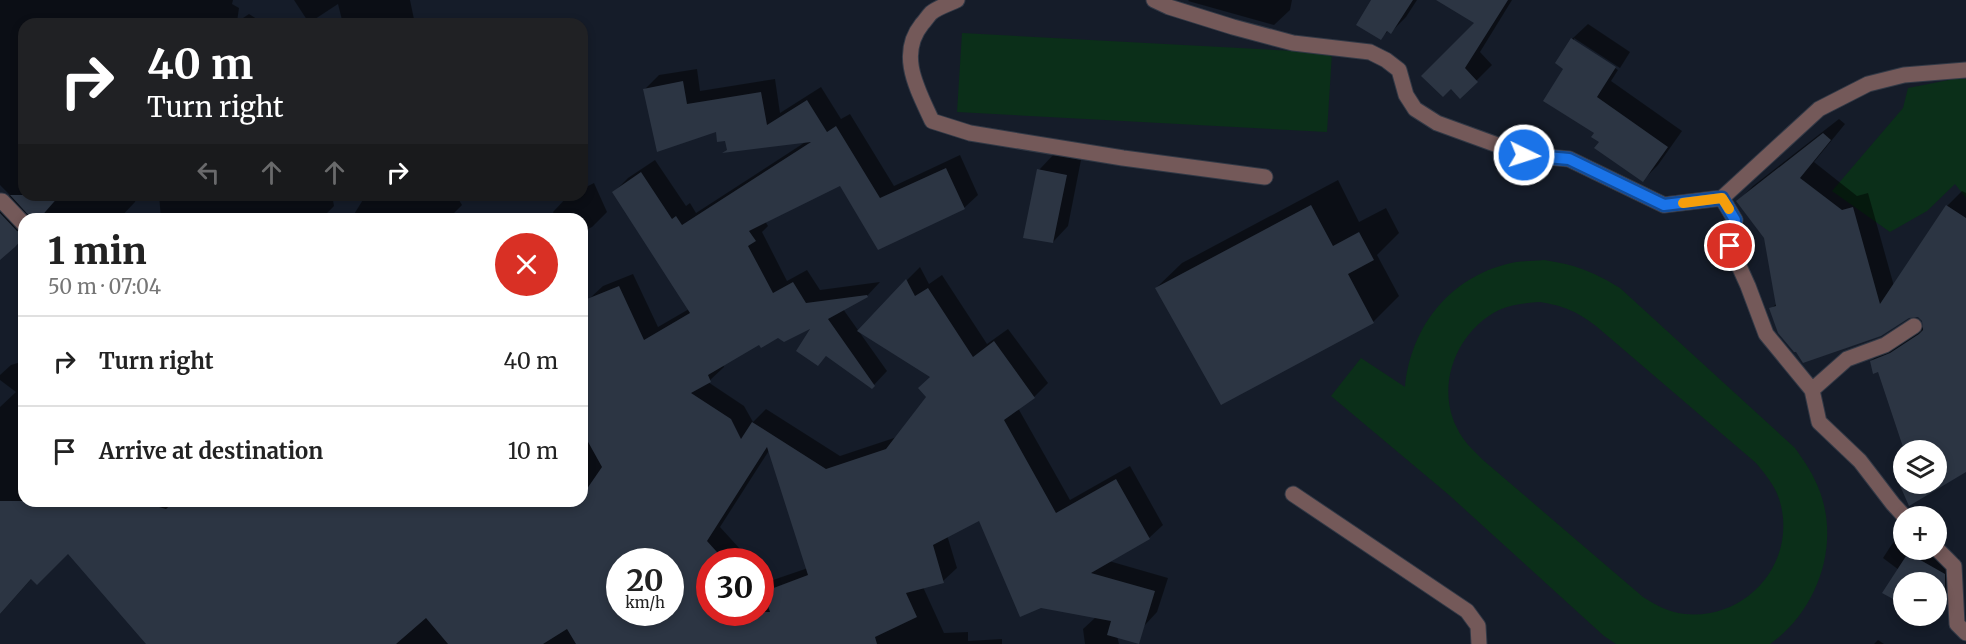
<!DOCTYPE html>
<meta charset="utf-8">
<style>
body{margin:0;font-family:Merriweather,serif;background:#f6f6f6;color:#222;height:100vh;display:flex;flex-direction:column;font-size:22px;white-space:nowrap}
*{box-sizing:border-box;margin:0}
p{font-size:20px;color:#767676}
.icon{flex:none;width:33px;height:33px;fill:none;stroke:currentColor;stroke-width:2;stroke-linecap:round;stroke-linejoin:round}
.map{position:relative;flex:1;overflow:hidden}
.sheet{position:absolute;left:18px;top:213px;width:570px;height:294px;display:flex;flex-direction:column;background:#fff;border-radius:18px;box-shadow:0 3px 9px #0003}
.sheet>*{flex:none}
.guide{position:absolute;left:18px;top:18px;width:570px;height:183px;border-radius:18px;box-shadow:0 3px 9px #0003;background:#202124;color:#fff;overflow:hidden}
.controls{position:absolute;left:1893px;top:440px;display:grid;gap:12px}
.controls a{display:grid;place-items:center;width:54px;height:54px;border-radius:50%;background:#fff;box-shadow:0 3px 9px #0003;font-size:30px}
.speed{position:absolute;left:606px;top:548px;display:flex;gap:12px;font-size:30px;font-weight:700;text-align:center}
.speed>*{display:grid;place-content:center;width:78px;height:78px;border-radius:50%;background:#fff;box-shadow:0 3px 9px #0003;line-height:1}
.speed small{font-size:15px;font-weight:400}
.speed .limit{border:9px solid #d22;background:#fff;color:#111}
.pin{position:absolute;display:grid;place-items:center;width:51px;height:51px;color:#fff;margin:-26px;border:3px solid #fff;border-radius:50%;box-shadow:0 2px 6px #0007}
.me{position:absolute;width:66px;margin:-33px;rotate:94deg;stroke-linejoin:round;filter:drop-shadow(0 0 4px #0008)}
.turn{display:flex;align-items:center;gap:21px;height:126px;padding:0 30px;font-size:27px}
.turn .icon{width:78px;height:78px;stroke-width:2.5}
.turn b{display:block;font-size:42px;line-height:51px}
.lanes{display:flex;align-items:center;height:57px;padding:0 30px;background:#0003;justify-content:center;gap:30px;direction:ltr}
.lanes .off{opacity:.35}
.round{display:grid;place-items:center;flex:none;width:63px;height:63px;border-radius:32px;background:#f6f6f6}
.overview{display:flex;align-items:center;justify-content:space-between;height:102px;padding:0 30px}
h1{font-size:36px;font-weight:800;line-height:45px}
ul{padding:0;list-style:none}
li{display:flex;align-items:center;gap:18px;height:90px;padding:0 30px;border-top:2px solid #e0e0e0}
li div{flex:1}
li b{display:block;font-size:22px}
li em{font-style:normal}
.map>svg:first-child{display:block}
.green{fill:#0b2f19;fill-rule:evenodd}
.shadow{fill:#0007;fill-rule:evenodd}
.building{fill:#2c3543;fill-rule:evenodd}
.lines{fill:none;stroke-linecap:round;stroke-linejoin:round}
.service-casing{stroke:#323946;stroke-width:17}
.minor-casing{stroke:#323946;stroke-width:17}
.service{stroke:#745959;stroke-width:15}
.minor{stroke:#745959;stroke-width:15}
.route-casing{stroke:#114b97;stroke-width:15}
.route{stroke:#1a73e8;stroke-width:10}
.slow{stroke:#f59e0b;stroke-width:10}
</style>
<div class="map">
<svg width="1966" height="644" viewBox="0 0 1966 644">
<rect width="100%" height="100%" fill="#151c29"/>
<path class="green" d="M962,33l370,20 -5,79 -370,-20z
M1959,78l7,1v119l-11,-14 -28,27 -37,21 -58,-41 71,-83 5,-20z
M1544,260c32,5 48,11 76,28l175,160c10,14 19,27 25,44 20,54 -3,119 -50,152h-154l-12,-8 -155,-141 -118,-99 30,-38 44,29c6,-62 47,-113 111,-125 9,-1 19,-1 28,-2zM1540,302c24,4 36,9 56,24l160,137c10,12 20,24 24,39 17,60 -33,118 -95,112 -15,-1 -29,-9 -42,-17l-160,-137c-10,-10 -20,-19 -26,-32 -22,-43 0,-97 42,-118 13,-6 27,-7 41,-8z"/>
<path class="shadow" d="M0,0h233l-1,4 7,4 -2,14 12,-8 16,10h-241v171h113l-2,7 -16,17h-95v17l-24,23v-54l10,-10 -10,-10z
M294,0h116l5,24h-72l-5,-20 -29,19z
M1189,0h103l-2,10 -16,15 -86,-24z
M1373,0h44l-11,17 -15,15 -3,-1 -7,7z
M1463,0h49l-32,52 12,13 -32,32 -9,-10 25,-64z
M1588,24l42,28 -10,16 -46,-30v3l44,29 -7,11 71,50 -24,34 -15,15 -42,-38 -36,-74 7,-29z
M697,69l3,22 75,-12 5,34 41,-26 20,32 9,-5 44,72 66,-31 18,40 -14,13 -86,40 -37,-64 -76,37 3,5 -6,6 25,49 20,-11 13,20 60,-8 -13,14 -24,13 44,62 -15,16 -45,-32 -9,9 -4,-39 -54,17 -37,22 1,3 -16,15 36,24 9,16 13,-13 74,47 57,-19 31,-40 4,-21 -25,-96 13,-13 9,17 13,-9 45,69 21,-15 40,54 -14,14 -16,11 52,92 60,-34 33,59 -14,13 -40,23 59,17 -11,34 -13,14 -31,-6 6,24h-34l-2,-15 13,-12 -116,-98 -33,16 10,33 -14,13 -20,6 21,46 24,-1v9l34,-2v5h-854l-80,-92 -36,26 -32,36v-207l16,-15 -16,-12v-5l11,-10 13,-4v140h558v-132l7,-70 14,-13 30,-12 25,53 31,-18 -75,-117 14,-14 27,-18 31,46 4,-3 6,10 111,-72 -79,8 -1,-10 -10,-9 -72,-41 14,-14zM770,449l38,119 -38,13 -10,-10v41h-50v-51h41l-31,-34zM620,561h50v51h-50z
M1839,119l6,5 -31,38 43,34 11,-3 26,93 53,-80 15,-15 4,2v277l-60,27 -10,-25 8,-8v19h32v-33h-30l-27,-79 -8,-10 15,-15 21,-7 18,-14 -5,-9h-11l-112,34 -26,-41 6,-6 -11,-66 -28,-36 15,-15z
M1054,154l27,6 -13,66 -15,16 -14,-72z
M1338,180l21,42 27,-14 13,25 -22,22 22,41 -26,26 -217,-34 26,-25z
M594,183l13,29 -15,15 -10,5v-13h-25l-4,-7 15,-16 14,-1v-6z
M159,195h173l2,11 -13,13h-160z
M366,195h90l6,10 -14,14h-97z
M1904,532v17h32v-4l23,13 2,31 -15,14 -5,-3 -5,5v-23l-37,-12 -16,-12 9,-14z
M1878,640l6,4h-10z"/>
<path class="building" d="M1371,0h42l-22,34 -4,-3 -6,9 -25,-15z
M1436,0h72l-43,68 13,14 -18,17 -9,-10 -8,8 -22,-21 53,-53z
M1571,38l45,29 -19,30 71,50 -25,35 -49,-34 5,-6 -8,-5 3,-4 -51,-32 20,-32 -8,-6z
M683,81l4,23 74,-12 6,33 40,-25 20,32 9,-6 44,72 66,-30 19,41 -87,41 -38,-64 -91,45 7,10 -8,5 25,47 20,-11 13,21 61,-8 1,2 -40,22 47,67 -3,3 -46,-33 -8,10 -22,-15 14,-22 -26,13 -6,-4 -17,10 -2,-3 -51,30 3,7 -20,11 40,26 10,20 11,-17 74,47 60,-20 40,-52 -8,-9 12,-11 -73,-46 49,-52 9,17 13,-8 45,69 21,-16 41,57 -31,22 52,93 60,-34 34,60 -59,34 64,18 -16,53 -32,-9 4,-14 -70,-13 -21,9 -41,-96 -46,24 11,38 -38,10 11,24 -42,20 2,7h-301l-9,-15 -24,15h-95l-22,-26 -30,26h-250l-78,-90 -31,31 -6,-6 -31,35v-113h138l28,8 9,-8h407v-5l20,-29 -20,-36v-130l37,-15 25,54 46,-27 -78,-121 29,-20 31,47 4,-3 6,9 129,-83 -89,11 5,-3 -2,-9 -8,1 -1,-10 -59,20 -14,-63zM767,447l41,128 -45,17 7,20h-60v-51h15l-18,-20zM620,561h50v51h-50z
M1823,133l8,7 -31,38 42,32 11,-3 27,97 66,-99 20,13v254l-57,34 -15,-34 10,-5v16h32v-33h-32l-26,-78 -5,2 -3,-13 20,-8 29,-19 4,-4 -1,-9 -4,-4 -9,1 -28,18 -78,27 -7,-11h-2l-16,-19 -9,-25 7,-2 -12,-68 -28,-37z
M1037,169l30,6 -14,68 -30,-5z
M10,195h50l-21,24h-7z
M1311,205l22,41 26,-14 15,28 -26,14 26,49 -153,82 -66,-117z
M0,213l17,18 7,2v4l-9,10 -15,13z
M1908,553l37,21v14l-9,14v-20h-32v23l-22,-12z"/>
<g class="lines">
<defs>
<path id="service" d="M957,0c-8,4 -19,7 -26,13 -3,3 -6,8 -9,11 -25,31 -4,66 10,97l38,12 153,25 142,19"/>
<path id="minor" d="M1154,0l15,7 64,20 60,16 77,9 16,8 13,10 7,25 9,14 22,14 88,32 44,4 95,46 58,-7 97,-89 49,-25 36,-9 62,-5
M1722,198l13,22 -5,26 18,40 18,48 46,56 7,32 41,39 33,43 11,12
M0,201h2l22,23
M1812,390l35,-31 38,-14 29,-19
M1293,494l174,117 11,15 1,18
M1936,548l18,18 3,58 9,9"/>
</defs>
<use href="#service" class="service-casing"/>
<use href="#minor" class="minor-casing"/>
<use href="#service" class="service"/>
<use href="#minor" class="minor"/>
</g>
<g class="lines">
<defs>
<path id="route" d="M1524,155l45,4 95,46 58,-7 13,22 -5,26"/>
</defs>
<use href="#route" class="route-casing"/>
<use href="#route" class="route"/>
<path class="slow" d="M1683,203l39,-5 7,11"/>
</g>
</svg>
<div class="controls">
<a><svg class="icon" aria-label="layers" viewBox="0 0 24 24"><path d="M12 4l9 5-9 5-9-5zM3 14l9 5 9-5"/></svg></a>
<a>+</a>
<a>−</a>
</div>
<div class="speed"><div>20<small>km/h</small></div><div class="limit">30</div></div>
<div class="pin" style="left:1730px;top:246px;background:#d93025"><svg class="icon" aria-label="arrive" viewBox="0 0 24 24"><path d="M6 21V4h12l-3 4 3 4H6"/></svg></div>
<svg class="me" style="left:1524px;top:155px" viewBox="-20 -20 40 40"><circle r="17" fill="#1a73e8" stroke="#fff" stroke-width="3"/><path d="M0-11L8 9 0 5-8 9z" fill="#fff"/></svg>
<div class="guide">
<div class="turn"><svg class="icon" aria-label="right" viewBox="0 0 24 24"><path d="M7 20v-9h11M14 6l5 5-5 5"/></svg><div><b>40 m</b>Turn right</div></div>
<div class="lanes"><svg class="icon off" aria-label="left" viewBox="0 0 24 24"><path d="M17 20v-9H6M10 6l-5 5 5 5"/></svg><svg class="icon off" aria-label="ahead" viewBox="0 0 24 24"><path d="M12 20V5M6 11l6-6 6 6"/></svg><svg class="icon off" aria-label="ahead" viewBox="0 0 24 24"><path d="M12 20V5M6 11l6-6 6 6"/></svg><svg class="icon" aria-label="right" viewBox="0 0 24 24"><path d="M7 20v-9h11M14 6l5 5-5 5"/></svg></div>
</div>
<section class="sheet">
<div class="overview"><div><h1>1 min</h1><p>50 m · 07:04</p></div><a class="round" style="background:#d93025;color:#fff"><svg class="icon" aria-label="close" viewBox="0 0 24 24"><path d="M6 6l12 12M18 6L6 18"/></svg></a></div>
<ul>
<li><svg class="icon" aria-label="right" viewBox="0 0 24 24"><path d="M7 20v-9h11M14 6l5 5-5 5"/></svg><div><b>Turn right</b></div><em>40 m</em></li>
<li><svg class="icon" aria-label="arrive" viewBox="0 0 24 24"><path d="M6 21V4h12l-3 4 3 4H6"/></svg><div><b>Arrive at destination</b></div><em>10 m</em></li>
</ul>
</section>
</div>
